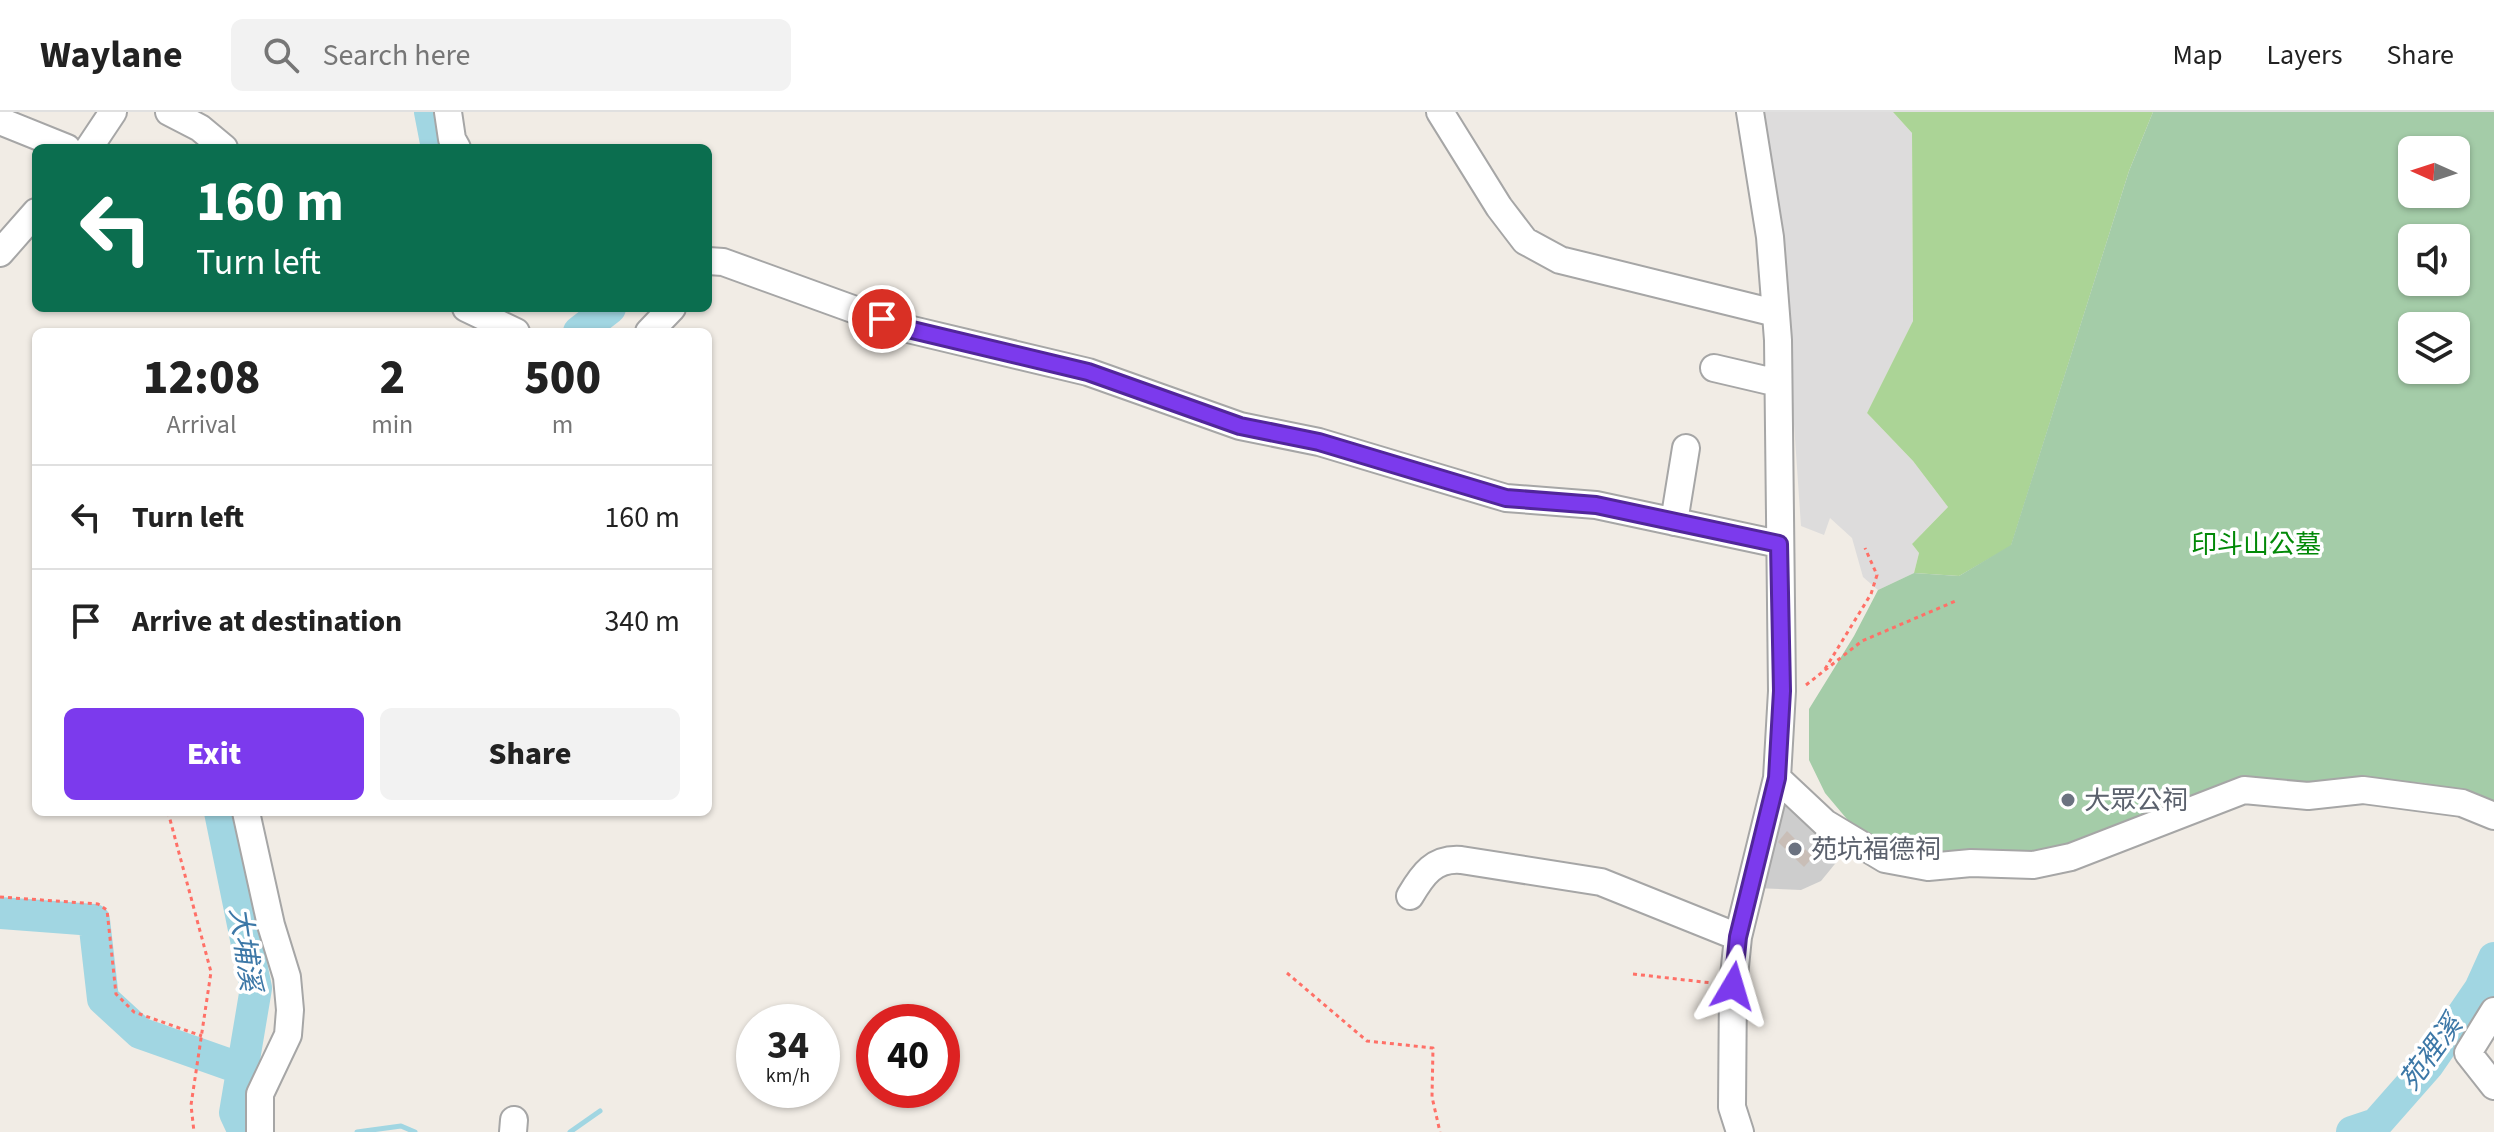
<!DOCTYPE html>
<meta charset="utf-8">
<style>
body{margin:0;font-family:"Source Sans 3","Noto Sans TC",sans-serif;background:#f2f2f2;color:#222;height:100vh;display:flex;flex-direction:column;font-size:30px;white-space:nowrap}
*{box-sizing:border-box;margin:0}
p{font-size:26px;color:#767676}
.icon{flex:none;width:44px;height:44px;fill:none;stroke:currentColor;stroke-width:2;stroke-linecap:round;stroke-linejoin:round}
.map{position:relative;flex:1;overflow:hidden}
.drawer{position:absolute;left:32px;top:216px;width:680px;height:488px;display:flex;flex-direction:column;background:#fff;border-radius:12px;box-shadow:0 2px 6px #0004}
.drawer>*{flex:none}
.top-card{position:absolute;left:32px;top:32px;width:680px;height:168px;border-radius:12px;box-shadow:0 2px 6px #0004;background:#0b6e4f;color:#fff;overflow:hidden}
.needle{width:52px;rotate:273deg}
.fabs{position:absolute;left:2398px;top:24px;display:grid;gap:16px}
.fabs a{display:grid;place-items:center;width:72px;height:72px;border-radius:12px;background:#fff;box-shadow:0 2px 6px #0004;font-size:40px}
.speed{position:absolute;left:736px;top:892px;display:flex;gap:16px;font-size:40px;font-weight:700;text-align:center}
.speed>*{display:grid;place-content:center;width:104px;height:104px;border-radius:50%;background:#fff;box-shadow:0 2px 6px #0004;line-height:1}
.speed small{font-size:20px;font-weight:400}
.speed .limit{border:12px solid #d22;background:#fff;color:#111}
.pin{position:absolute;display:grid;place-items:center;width:68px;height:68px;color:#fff;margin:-34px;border:4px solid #fff;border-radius:50%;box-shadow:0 2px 8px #0007}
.me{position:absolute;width:88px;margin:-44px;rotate:7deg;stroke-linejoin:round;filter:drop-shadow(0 0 6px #0008)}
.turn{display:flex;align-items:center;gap:28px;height:168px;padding:0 32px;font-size:36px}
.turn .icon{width:104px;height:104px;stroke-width:2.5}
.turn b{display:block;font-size:56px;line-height:68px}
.eta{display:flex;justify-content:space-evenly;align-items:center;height:136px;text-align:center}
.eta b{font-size:48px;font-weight:800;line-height:56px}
.action{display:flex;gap:16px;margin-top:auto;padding:16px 32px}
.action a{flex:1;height:92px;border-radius:12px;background:#7c3aed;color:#fff;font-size:32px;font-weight:800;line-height:92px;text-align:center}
.action a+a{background:#f2f2f2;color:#222}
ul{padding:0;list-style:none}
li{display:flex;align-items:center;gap:24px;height:104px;padding:0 32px;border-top:2px solid #e0e0e0}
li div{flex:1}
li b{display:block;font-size:30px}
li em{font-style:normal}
header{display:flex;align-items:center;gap:48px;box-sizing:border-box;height:112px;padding:0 40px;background:#fff;border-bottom:2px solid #e0e0e0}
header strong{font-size:38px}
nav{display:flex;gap:44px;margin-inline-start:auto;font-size:28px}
.search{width:560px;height:72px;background:#f2f2f2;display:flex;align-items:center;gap:20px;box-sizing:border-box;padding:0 28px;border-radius:12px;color:#767676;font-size:30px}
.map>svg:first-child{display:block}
.residential{fill:#dddcdc}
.religious{fill:#cdcdcd}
.forest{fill:#abd496}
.cemetery{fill:#a4cca8;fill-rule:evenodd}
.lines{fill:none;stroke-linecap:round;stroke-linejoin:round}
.stream{stroke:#a1d6e2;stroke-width:5}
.river{stroke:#a1d6e2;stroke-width:32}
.building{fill:#c9beb7}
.minor-casing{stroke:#a6a6a6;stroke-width:30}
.path{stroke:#ff7067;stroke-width:3;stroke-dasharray:4 4;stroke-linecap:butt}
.minor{stroke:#fff;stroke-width:26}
.route-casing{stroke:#51269a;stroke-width:20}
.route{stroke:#7c3aed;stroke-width:14}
.worship-dot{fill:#6b7280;stroke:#fff;stroke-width:3}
.labels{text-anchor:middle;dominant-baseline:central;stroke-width:7;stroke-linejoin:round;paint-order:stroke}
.park-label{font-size:26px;fill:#028907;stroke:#fff}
.worship-label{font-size:26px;fill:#5b616d;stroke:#fff;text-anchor:start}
.water-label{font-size:28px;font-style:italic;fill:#3d78a7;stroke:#fff}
</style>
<header>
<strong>Waylane</strong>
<div class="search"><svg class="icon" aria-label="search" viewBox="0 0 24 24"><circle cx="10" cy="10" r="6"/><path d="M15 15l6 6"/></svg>Search here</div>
<nav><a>Map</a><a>Layers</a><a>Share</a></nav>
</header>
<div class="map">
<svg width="2494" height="1020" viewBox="0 0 2494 1020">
<rect width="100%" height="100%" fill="#f1ece5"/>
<path class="residential" d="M1762,0h131l19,21 1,188 -46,92 46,48 35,46 -36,37 7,9 -5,20 -36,17 -15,-13 -11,-39 -22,-20 -6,17 -23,-9 -21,-306z"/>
<path class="religious" d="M1780,673l54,58 5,16 -18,22 -20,9 -47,-2z"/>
<path class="forest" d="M1893,0h260l-24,59 -118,375 -52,30 -45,-3 5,-20 -7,-9 36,-37 -35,-46 -46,-48 46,-92 -1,-188z"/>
<path class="cemetery" d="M2153,0h341v695l-70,-24 -44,-2 -75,5 -38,-8 -39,7 -89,43 -123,29 -30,-7 -42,7 -62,-7 -20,-13 -37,-44 -16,-33v-51l45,-73 24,-46 36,-17 45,3 52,-31 118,-374zM2412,38h44v44h-44zM2412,126h44v44h-44zM2412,214h44v44h-44z"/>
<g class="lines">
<path class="stream" d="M357,1020l44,-6 14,6
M570,1020l30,-21"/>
<path class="river" d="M430,0l7,36
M579,220l31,-24
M220,700l36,176 -21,125 9,19
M0,801l94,7 9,79 37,34 102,36
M2352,1020l24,-8 52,-59 52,-76 14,-31"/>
</g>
<path class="building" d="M1787,719l26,26 -9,10 -26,-25z"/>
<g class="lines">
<defs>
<path id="minor" d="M169,0l31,16 24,20
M448,0l4,27 5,9
M1440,0l59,95 26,34 35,19 215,53
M0,9l67,27
M89,36l24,-36
M0,141l36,-41
M708,149l15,1 185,67 180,43 152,54 79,16 187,56 90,7 183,39
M466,196l50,24
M649,220l23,-24
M1714,256l64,15
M1674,410l12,-74
M1777,666l48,45 60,36 43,8 43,-4 62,2 38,-8 173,-67 64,6 55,-6 99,13 32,13
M246,700l25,113 16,52 3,33 -2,25 -28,59v38
M1410,784c13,-22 24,-38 51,-36l140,22 137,55
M2494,899l-26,42 26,33
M513,1020l1,-12
M1740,1020l-8,-25 1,-121 5,-49 39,-159 5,-87 -4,-351 -8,-103 -20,-125"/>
</defs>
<use href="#minor" class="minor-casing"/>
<path class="path" d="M1825,557l46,-75 6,-19 -12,-27
M1806,573l56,-44 96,-41
M168,700l43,160 -20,133 3,27
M0,785l98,7 9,6 9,84 18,18 68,24
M1287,861l80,68 66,7 -1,49 8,35
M1633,862l79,9"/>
<use href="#minor" class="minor"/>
</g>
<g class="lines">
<defs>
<path id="route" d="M882,207l26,10 180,43 152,54 79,16 187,56 90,7 183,39 3,147 -5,87 -39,159 -5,49"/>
</defs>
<use href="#route" class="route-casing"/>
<use href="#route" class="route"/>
</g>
<g class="worship-dot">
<circle cx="2068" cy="688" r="8"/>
<circle cx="1795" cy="737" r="8"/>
</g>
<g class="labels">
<g class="park-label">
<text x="2256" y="432">印斗山公墓</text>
</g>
<g class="worship-label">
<text x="2084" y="688">大眾公祠</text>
<text x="1811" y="737">苑坑福德祠</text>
</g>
<g class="water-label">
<text transform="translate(245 837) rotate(82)">大埔溪</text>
<text transform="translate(2431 941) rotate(-54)">苑裡溪</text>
</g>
</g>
</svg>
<div class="fabs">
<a><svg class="needle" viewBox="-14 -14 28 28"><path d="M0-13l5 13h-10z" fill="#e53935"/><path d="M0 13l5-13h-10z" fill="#767676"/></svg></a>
<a><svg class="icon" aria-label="sound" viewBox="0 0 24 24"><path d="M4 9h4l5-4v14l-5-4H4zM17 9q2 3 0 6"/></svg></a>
<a><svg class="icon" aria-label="layers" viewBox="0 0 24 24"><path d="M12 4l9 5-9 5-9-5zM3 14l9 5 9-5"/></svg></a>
</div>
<div class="speed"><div>34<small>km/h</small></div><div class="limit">40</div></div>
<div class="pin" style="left:882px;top:207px;background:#d93025"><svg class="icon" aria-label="arrive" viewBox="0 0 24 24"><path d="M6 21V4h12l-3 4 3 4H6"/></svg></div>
<svg class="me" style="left:1733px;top:874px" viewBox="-20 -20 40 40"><path d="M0-17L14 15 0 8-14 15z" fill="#7c3aed" stroke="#fff" stroke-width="4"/></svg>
<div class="top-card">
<div class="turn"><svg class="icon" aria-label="left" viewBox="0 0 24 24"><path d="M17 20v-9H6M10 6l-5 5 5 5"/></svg><div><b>160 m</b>Turn left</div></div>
</div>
<section class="drawer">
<div class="eta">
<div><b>12:08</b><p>Arrival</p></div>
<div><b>2</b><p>min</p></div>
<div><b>500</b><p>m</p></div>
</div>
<ul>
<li><svg class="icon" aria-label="left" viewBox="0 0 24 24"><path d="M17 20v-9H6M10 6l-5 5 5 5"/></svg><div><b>Turn left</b></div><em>160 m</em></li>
<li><svg class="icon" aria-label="arrive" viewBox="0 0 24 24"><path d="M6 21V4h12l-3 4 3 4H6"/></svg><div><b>Arrive at destination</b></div><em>340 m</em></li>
</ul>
<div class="action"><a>Exit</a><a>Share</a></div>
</section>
</div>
